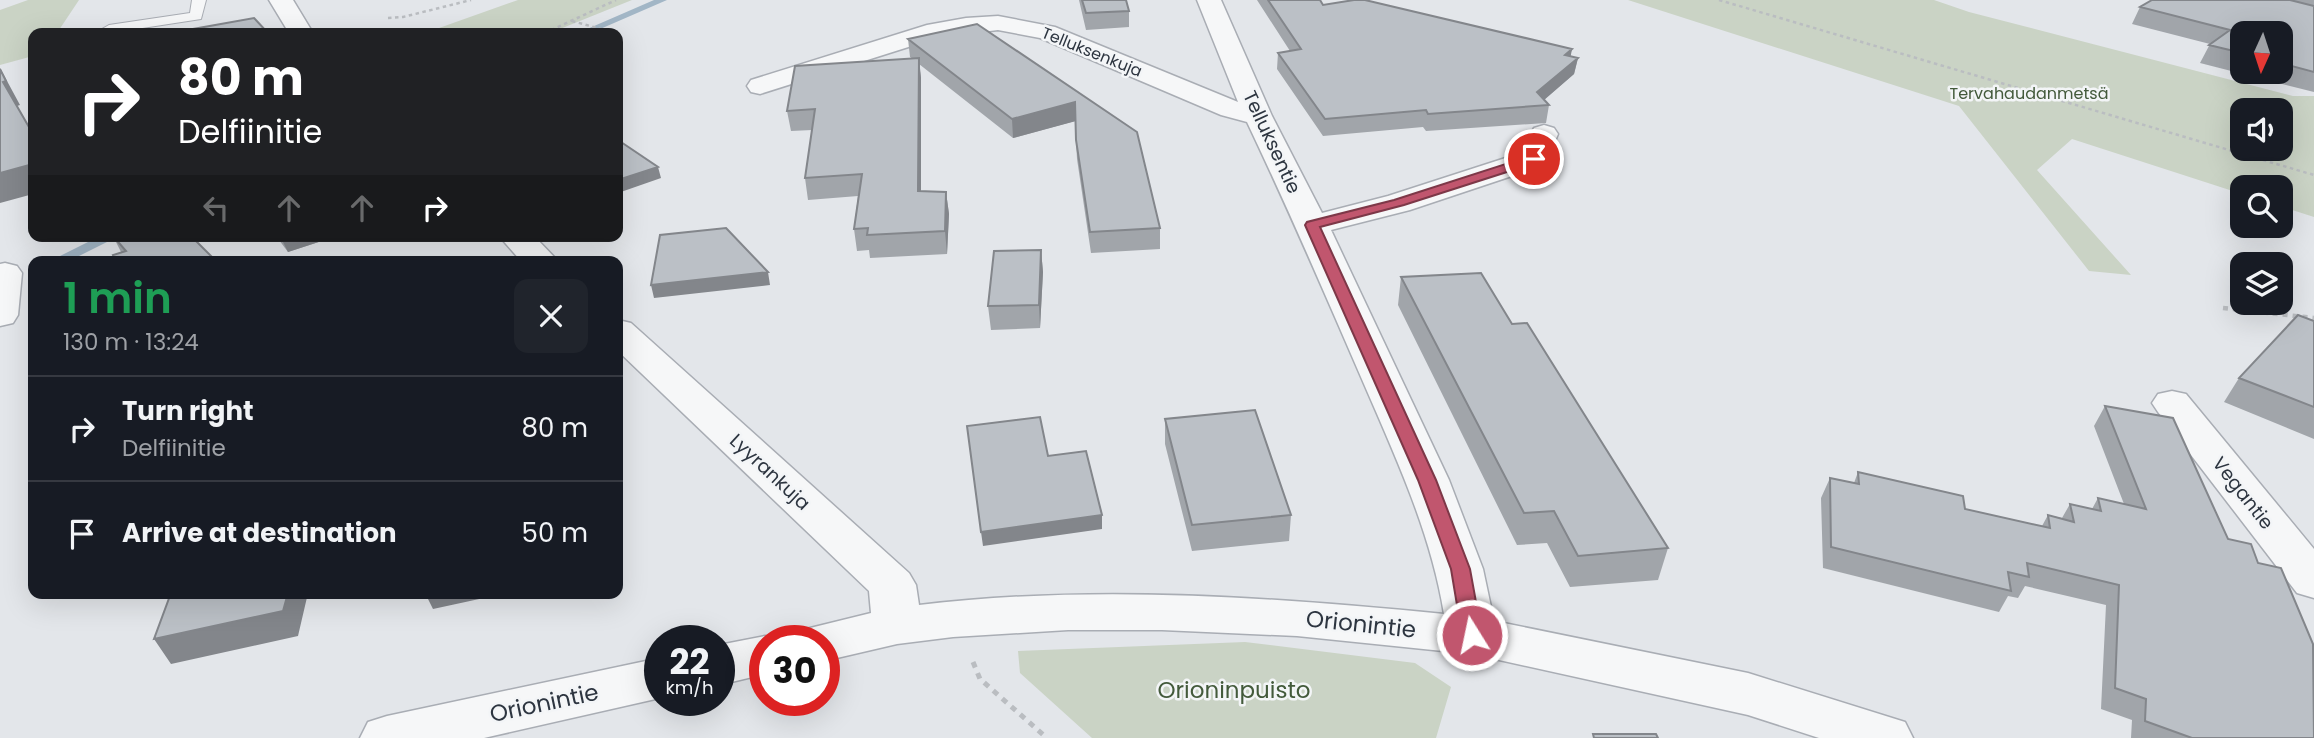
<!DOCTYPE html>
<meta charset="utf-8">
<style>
body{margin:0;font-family:Poppins,sans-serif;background:#20242c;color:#f1f3f6;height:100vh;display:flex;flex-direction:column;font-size:26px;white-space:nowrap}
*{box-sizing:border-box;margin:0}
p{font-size:23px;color:#9ea1a6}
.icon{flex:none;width:38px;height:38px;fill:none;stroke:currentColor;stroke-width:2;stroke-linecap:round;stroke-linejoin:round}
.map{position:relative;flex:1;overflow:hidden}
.drawer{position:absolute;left:28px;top:256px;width:595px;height:343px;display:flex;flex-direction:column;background:#171b24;border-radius:14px;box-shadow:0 7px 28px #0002}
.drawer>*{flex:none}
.hud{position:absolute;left:28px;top:28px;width:595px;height:214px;border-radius:14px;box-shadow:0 7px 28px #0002;background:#202124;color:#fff;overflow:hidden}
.needle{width:46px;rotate:183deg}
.tools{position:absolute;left:2230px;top:21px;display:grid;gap:14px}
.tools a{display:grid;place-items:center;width:63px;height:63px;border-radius:14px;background:#171b24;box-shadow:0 7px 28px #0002;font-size:35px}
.speed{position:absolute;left:644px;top:625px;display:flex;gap:14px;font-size:35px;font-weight:700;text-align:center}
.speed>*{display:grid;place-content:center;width:91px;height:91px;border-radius:50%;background:#171b24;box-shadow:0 7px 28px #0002;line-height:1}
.speed small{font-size:18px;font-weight:400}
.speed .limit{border:10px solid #d22;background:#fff;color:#111}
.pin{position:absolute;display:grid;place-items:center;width:60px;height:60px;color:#fff;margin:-30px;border:4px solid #fff;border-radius:50%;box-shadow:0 2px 7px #0007}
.me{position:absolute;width:77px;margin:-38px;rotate:350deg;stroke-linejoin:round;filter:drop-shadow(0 0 5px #0008)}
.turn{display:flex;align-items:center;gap:24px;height:147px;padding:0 35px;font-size:32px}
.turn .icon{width:91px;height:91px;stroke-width:2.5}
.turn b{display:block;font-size:49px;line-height:60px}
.lanes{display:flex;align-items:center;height:66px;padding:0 35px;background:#0003;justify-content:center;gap:35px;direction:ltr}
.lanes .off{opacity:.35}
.round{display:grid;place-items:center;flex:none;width:74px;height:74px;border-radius:14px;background:#20242c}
.summary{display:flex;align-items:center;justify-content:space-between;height:119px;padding:0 35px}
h1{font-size:42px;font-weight:600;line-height:52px;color:#1e9e55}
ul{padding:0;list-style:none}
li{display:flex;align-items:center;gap:21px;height:105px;padding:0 35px;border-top:2px solid #363941}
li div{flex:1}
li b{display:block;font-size:26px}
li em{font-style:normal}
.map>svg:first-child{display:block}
.green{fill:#cad3c5;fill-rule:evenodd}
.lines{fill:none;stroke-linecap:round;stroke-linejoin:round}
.stream{fill:#a2b6c6;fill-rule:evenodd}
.lane-casing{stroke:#a9adb4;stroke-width:2}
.street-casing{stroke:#a9adb4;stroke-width:3}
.path-far2{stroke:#babdc1;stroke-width:2.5;stroke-dasharray:3.5 3.5;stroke-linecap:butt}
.path-far1{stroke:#babdc1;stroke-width:4.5;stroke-dasharray:5 5;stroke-linecap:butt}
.path{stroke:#babdc1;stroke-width:5;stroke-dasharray:6 6;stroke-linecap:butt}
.lane{fill:#f6f7f8;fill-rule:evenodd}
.street{fill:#f6f7f8;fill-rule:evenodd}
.wall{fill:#a1a5aa;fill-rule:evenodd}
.shaded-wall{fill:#83868b}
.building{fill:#bbc0c6;stroke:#83868b;stroke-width:2}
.route{fill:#c1566e;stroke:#7d3848;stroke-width:2}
.labels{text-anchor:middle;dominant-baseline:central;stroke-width:5;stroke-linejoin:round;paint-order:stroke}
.far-street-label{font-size:16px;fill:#2d3540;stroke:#f3f5f7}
.far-park-label{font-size:16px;fill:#435a3b;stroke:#f3f5f7}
.street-label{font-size:19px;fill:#2d3540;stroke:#f3f5f7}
.near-street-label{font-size:23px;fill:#2d3540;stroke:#f3f5f7}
.near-park-label{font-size:23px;fill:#435a3b;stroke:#f3f5f7}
</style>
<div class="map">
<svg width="2314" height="738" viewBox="0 0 2314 738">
<rect width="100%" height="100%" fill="#e3e6ea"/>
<path class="green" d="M28,0h51l-22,33h-24v23l-33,9v-55z
M518,0h114l-82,33h-125z
M1628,0h306l35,12 324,84h21v121l-34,-11v-19h-38v7l-170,-55 -35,31 94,105 -42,-4 -130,-165zM2242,110h38v39h-38z
M1245,642l170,21 36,24 -15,51h-344l-72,-65 -2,-22z"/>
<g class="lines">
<path class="stream" d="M654,0h13l-76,33h-13z
M100,236h19l-50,25h-19z"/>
<defs>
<path id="lane" d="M192,0h14l-5,19 -91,14 -8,-4 7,-4 81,-12z"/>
<path id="street" d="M269,0h24l20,33h-24z
M1197,0h24l51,116 50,97 66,-17 133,-43 13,-25 10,-3 10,3 4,6 -13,31 -135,45 -79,20 118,250 34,89 11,52 254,52 157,49 8,16h-94l-71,-23 -276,-61 -175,-18 -135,-6h-94l-115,7 -56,7 -73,17v-21h-24l6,-11 65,-16 -2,-22 -251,-240v-31l13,3 278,250 7,12 3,20c175,-21 350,-8 525,9 -13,-81 -48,-156 -80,-230 -38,-88 -76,-176 -117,-262l-26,-7 -181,-77 -42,-8 -58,7 -180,57 -9,-2 -4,-6 4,-6 176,-55 39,-7 32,-2 57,11 183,75z
M499,236h35l24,25h-37z
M5,263l12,3 5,7 -4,42 -5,8 -13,3v-62z
M2172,391l14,3 128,155v49l-17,-5 -139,-181 -6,-9 6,-9z
M765,636l15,4h-15v34l-46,11v-40z
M660,658v40l-176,40h-124l8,-16 19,-6z"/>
</defs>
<use href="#lane" class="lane-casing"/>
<use href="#street" class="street-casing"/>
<path class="path-far2" d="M1719,0l595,175
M388,18l15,-1 68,-17
M572,21l29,8
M545,33l71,-33"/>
<path class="path-far1" d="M2223,308l91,10"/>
<path class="path" d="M973,662l7,17 67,59"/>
<use href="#lane" class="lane"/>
<use href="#street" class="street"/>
</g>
<path class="wall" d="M1079,0h47l3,11v16l-43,3z
M1257,0h63l3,5 249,44 -2,7 8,2 -4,16 -30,26 5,5 -3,18 -120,8 -3,-4 -100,9 -46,-67 1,-16 12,-2z
M2292,0h22v92l-114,-29 10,-19 -78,-20 8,-17zM2242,33h38v39h-38z
M908,39l229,93 23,96v21l-69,4 -14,-94 -2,-38 -62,17 -94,-74 2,14v113l25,1 3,22 -2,40 -77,4 -1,-8 -12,1 -3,-22 4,-33 -50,4 -3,-22 7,-48 -21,1 -4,-20 126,-52 -3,-2z
M113,236l103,25 -95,-9z
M276,236h61l-49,16z
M1041,250l2,22 -3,56 -49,2 -3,-24z
M1401,277l111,47 156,224 -10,32 -88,7 -23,-44 -30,2 -119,-240z
M2314,321v118l-90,-37 15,-24z
M2105,406l209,332h-183l1,-18 -31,-11 5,-104 -81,-19 -7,12 -10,-2 -9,16 -176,-44 -2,-70 9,-20 24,5 4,-11 107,37 77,17 6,-11 14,3 8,-14 22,5 6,-11 26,6 -30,-78z
M1165,419l126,96 -2,26 -97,10 -27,-107z"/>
<path class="shaded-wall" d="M1572,49l-3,16 9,-7 -4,16 -37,32v-14l28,-37z
M919,58l2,20v135l-3,-22z
M0,68l20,37 -3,1 -14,-24z
M1075,102l1,19 -63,17 -1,-19z
M33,164v30l-33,9v-30z
M658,167l3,11 -43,15v-13z
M946,192l3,22 -2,40 -2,-23z
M280,236h57l-49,16z
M1041,250l2,22 -3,56 -1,-23z
M768,272l2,13 -116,13 -3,-13z
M1102,515v14l-119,17 -2,-14z
M288,593h20l-10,43 -127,28 -17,-25z
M425,593h82l-74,16z"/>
<path class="building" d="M1082,0h44l3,11 -43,2z
M1268,0h52l3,5 31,-5h11l207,49 -7,6 13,3 -41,34 12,13 -121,9 -2,-4 -101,9 -47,-66 23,-4z
M2152,0h138l24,6v66l-34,-9v-30h-38v20l-33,-8 21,-15 -90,-23z
M254,18l14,15h-84l-2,-2z
M977,24l160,108 23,96 -70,4 -14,-92 -1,-38 -63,17 -104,-80z
M919,58l-1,133 28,1 -1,39 -78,4 1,-7 -14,1 8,-55 -57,4 10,-69 -28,2 8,-45z
M0,69l6,12 -3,1 30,52v30l-33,9z
M618,140l40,27 -40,13z
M726,228l42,44 -117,13 9,-50z
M113,236h78l25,25h-100l-3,-6 13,-4z
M1041,250l-2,55 -51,1 6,-55z
M1481,273l31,51 15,-1 141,225 -90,8 -24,-45 -30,2 -123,-236z
M2298,315l16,6v86l-75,-29z
M2105,406l68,12 55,121 23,5 7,19 23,5 32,76 1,94h-122l-47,-17 1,-22 -31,-11 4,-103 -92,-22 2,14 -21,-5 3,19 -180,-44 -1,-69 29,6 -1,-12 105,24 2,13 85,19 -2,-13 26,7 -4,-18 31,7 -3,-13 48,11z
M1255,410l36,105 -99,10 -27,-106z
M1040,417l8,39 38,-5 16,64 -121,17 -14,-106z
M171,593h117l-5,18 -129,28z
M1593,734h63l2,4h-64z"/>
<path class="route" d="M1534,155l4,1v6l-134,43 -84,22 116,253 34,89 12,66 -3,6 -7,2 -7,-2 -3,-6 -11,-66 -33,-89 -113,-255 2,-3 87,-22z"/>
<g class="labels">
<g class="far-street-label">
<text transform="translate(1092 52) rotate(22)">Telluksenkuja</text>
</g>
<g class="far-park-label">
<text x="2029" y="93">Tervahaudanmetsä</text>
</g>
<g class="street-label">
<text transform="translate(1272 142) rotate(65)">Telluksentie</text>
<text transform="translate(770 472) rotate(43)">Lyyrankuja</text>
<text transform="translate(2243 493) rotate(52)">Vegantie</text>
</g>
<g class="near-street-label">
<text transform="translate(1361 624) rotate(6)">Orionintie</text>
<text transform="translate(544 703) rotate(-12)">Orionintie</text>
</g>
<g class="near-park-label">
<text x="1234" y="690">Orioninpuisto</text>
</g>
</g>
</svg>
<div class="tools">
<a><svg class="needle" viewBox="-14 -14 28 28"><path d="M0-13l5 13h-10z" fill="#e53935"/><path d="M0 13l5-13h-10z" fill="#9ea1a6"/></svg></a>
<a><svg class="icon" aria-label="sound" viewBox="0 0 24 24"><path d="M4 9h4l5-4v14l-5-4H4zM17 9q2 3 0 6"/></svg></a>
<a><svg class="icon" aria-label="search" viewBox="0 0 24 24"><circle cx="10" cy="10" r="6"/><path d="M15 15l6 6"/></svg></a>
<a><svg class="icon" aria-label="layers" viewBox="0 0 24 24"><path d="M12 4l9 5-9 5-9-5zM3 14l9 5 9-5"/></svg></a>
</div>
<div class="speed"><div>22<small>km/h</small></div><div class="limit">30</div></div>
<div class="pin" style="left:1534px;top:159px;background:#d93025"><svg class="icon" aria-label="arrive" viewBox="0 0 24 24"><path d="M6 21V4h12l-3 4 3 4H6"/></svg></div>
<svg class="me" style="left:1472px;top:635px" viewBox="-20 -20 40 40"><circle r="17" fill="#c1566e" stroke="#fff" stroke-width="3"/><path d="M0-11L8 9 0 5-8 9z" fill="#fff"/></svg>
<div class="hud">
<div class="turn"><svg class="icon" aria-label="right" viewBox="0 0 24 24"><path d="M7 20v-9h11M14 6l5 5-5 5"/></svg><div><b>80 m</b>Delfiinitie</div></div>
<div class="lanes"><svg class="icon off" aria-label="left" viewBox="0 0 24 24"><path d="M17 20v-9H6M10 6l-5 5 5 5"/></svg><svg class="icon off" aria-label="ahead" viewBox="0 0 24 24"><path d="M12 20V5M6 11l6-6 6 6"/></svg><svg class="icon off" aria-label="ahead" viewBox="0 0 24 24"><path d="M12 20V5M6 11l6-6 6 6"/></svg><svg class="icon" aria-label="right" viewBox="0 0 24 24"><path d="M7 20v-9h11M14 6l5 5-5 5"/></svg></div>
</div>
<section class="drawer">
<div class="summary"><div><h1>1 min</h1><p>130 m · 13:24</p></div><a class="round"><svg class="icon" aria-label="close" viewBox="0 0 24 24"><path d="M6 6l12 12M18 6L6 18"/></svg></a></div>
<ul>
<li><svg class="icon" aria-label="right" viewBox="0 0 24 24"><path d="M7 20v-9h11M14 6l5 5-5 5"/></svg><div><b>Turn right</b><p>Delfiinitie</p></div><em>80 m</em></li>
<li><svg class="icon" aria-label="arrive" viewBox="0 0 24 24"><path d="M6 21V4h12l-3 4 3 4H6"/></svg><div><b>Arrive at destination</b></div><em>50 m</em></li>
</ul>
</section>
</div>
